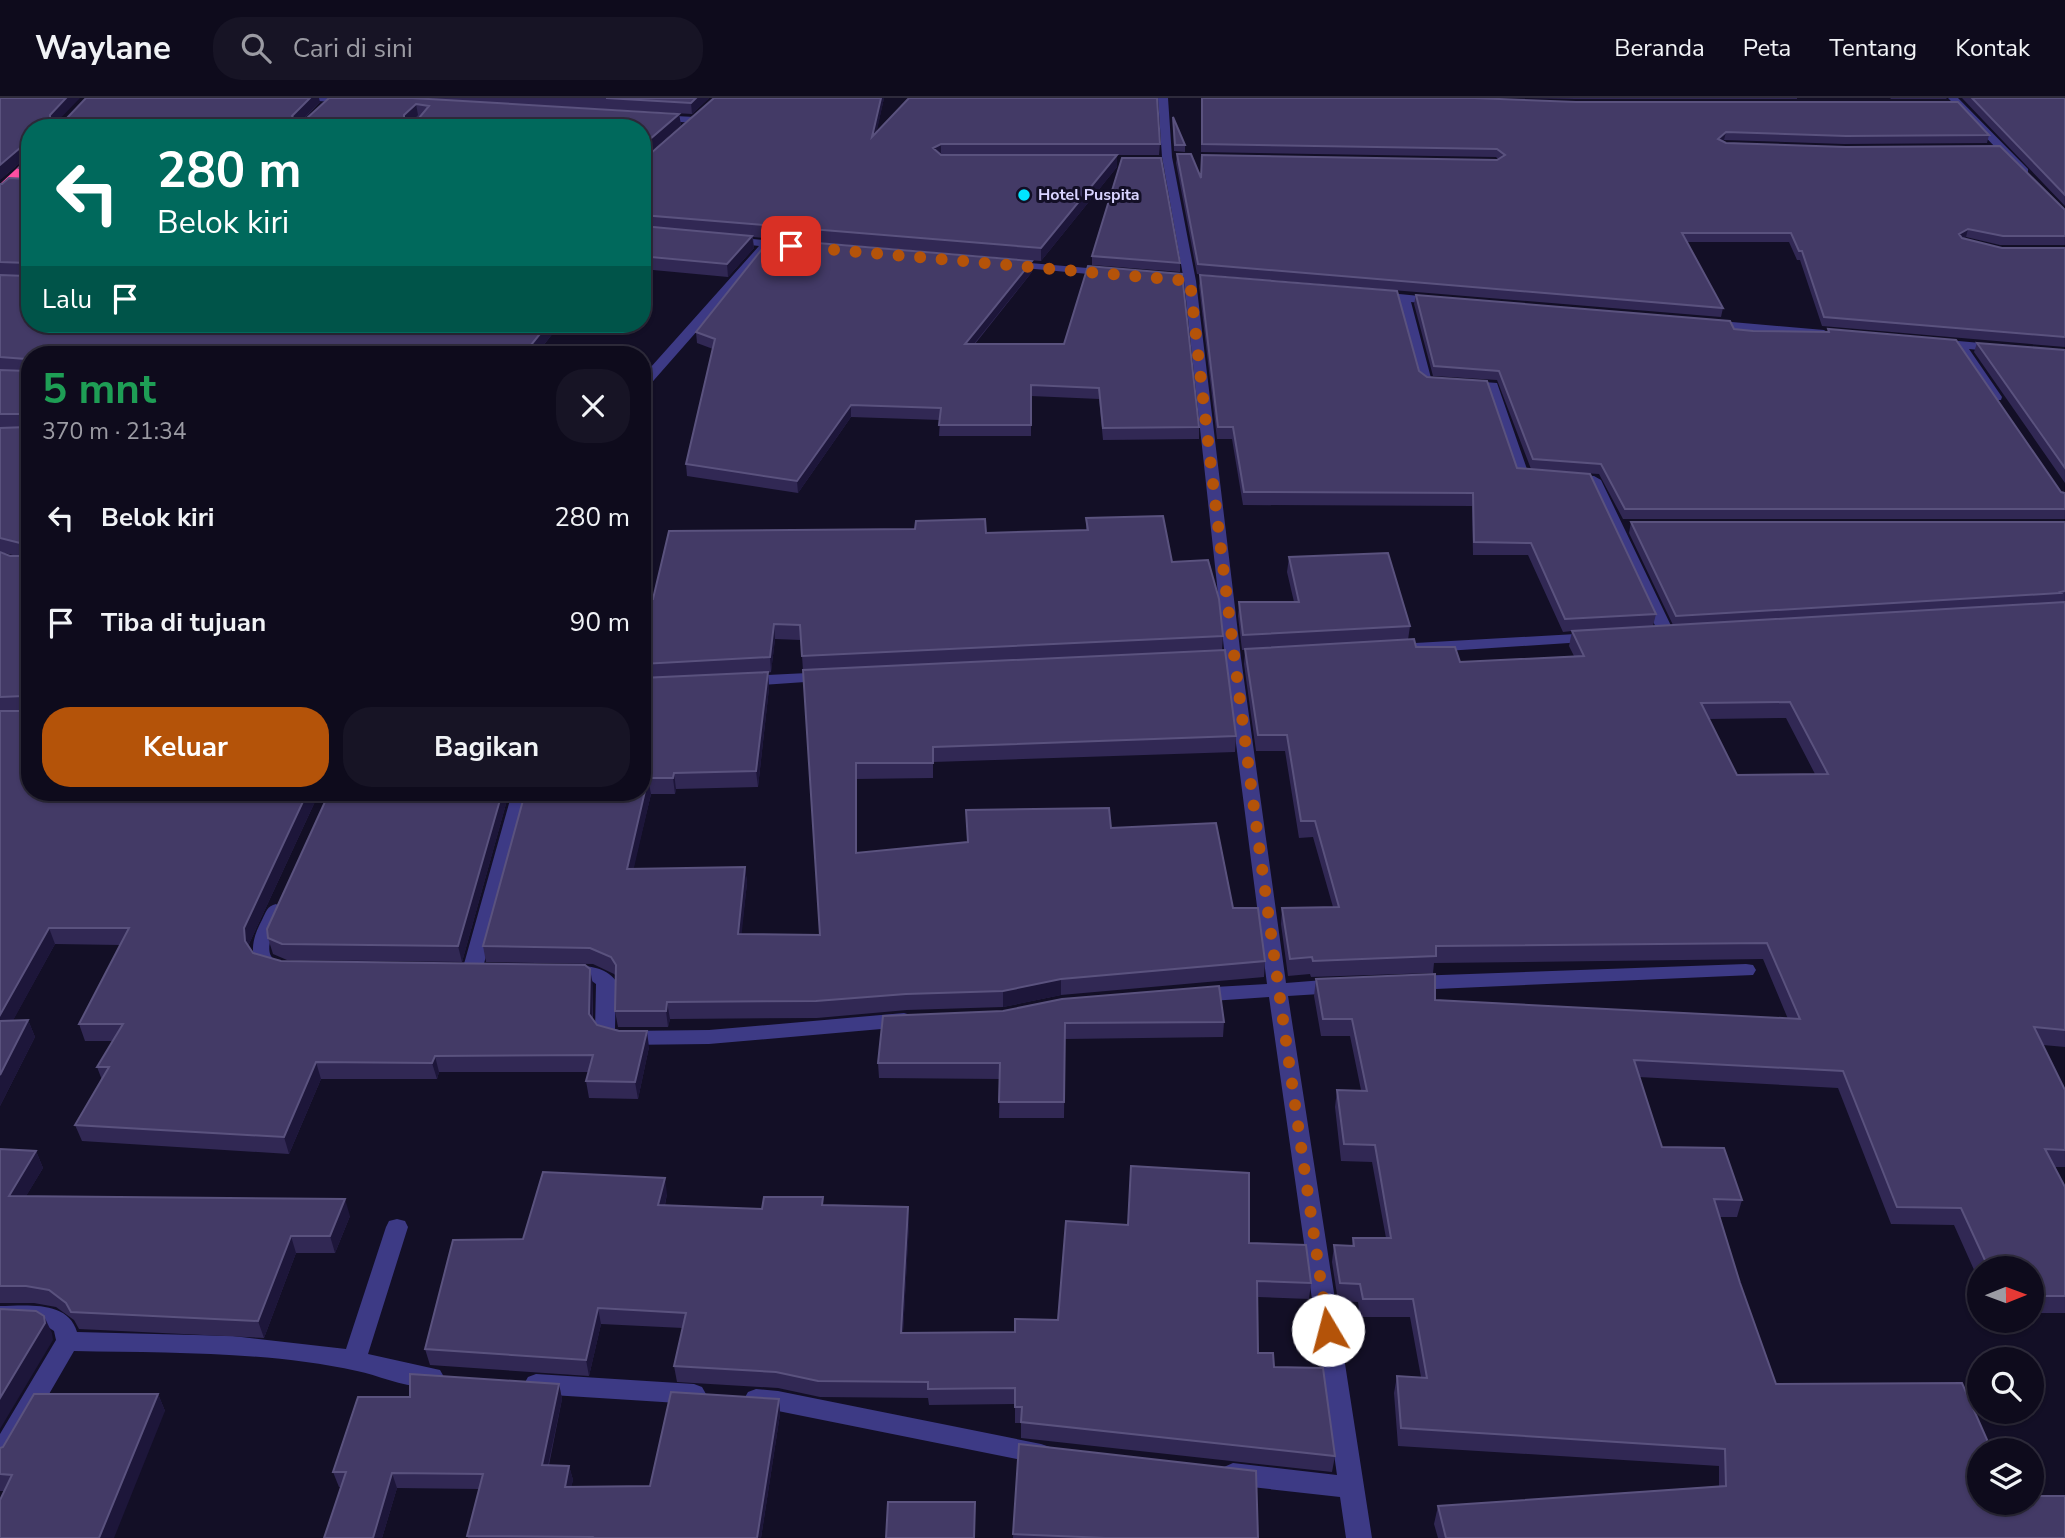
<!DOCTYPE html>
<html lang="id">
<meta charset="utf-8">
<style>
body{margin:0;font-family:"Nunito Sans",sans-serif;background:#171425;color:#f1f3f6;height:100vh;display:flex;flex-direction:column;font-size:26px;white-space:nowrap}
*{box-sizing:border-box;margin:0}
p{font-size:23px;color:#9b9ba3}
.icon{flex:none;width:38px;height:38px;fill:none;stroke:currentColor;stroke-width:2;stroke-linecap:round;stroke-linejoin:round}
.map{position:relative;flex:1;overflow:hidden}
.panel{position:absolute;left:21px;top:248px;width:630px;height:455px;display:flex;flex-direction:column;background:#0e0b1c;border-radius:28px;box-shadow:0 2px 5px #0004,0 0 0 2px #2e2b3b}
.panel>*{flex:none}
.banner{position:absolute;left:21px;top:21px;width:630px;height:214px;border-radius:28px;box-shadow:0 2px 5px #0004,0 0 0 2px #2e2b3b;background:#00695c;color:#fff;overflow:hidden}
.needle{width:46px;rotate:89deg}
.fabs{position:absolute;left:1967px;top:1158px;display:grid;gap:14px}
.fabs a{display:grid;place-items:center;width:77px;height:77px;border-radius:50%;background:#0e0b1c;box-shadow:0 2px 5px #0004,0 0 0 2px #2e2b3b;font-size:35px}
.pin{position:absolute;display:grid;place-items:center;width:60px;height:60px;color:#fff;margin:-30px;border-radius:14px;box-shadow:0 4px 10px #0006}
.me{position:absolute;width:77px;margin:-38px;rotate:352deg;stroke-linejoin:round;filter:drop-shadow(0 0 5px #0008)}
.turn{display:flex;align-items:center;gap:24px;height:147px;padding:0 21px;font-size:32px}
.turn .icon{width:91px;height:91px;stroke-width:2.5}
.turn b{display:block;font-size:49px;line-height:60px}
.then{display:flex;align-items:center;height:66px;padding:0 21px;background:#0003;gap:14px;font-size:26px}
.round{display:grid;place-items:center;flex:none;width:74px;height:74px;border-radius:28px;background:#171425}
.headline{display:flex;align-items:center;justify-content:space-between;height:119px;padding:0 21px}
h1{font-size:42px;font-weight:700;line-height:52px;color:#1e9e55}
.primary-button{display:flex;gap:14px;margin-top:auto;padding:14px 21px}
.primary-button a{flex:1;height:80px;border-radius:28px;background:#b45309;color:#fff;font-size:28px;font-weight:700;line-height:80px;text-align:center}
.primary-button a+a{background:#171425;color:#f1f3f6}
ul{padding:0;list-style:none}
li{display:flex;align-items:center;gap:21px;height:105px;padding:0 21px}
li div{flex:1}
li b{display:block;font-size:26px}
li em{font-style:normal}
header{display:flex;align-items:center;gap:42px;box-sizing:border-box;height:98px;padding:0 35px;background:#0e0b1c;border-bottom:2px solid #2e2b3b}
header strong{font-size:33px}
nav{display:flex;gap:38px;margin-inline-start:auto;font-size:24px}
.search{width:490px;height:63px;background:#171425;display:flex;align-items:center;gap:18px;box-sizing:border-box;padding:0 24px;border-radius:28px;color:#9b9ba3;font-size:26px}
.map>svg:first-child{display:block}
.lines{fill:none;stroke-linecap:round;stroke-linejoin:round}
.street{fill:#3d3a85;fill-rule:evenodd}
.highway{fill:#ff4fa3;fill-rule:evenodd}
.wall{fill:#312854;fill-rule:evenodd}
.shaded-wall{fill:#1d163a}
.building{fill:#433a66;stroke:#5a527e;stroke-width:2;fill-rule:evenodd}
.route{stroke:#b45309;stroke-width:12;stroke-dasharray:0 21.6}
.poi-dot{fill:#00e5ff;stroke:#130f26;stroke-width:2.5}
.labels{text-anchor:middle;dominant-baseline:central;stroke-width:6;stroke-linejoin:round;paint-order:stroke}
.far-poi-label{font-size:16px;font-weight:bold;fill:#d9d4ff;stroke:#130f26;text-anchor:start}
</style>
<header>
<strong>Waylane</strong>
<div class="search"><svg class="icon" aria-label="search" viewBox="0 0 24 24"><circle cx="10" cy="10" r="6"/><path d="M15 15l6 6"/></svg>Cari di sini</div>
<nav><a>Beranda</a><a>Peta</a><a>Tentang</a><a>Kontak</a></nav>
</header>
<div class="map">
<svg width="2065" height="1440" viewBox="0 0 2065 1440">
<rect width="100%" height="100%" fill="#130f26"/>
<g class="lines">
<path class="street" d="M312,0h44l1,2 -5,3 -35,-2z
M1158,0h10l4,59 24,124 45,377 45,325 50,-4 7,2 3,5 -3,5 -7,2 -48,3 84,542h-26l-6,-41 -107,-12 -9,-4 -3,-7 3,-7 9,-4 104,12 -68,-478 -72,5 -7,-2 -3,-5 3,-5 7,-2 70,-4 -42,-326 -41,-377 -22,-124z
M1948,0h10l70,71v4h-8z
M656,17l39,2 5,3 -5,3 -43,-3 -1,-2z
M729,139l60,5 6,3 -6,3 -18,-1 -124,141 -5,1v-12l117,-131 -34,-4v-4z
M1008,163l102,9 6,3 -6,3 -106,-10v-4z
M1378,194l63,6v6l-4,1 -26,-3 20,76 66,5 31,89 11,3v6h-10l-14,-6 -28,-85 -66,-5 -22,-84 -25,-2v-6z
M1709,222l115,10 6,4 -6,4 -119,-11v-6z
M1936,241l67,6 2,3 -6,4 -30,-3 33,48 -1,3h-10l-35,-52 -24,-2 -2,-3z
M1569,376l25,2 7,4 74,154 -3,3h-10l-3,-3 -70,-150 -25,-3 -2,-3z
M1593,535l6,2 2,3 -2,3 -184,12 -8,-5 8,-5z
M828,574l8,5 -2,3 -87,6 -8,-5 8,-5z
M512,695h18l-48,178 -3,5h-14l-3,-5z
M276,806l9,6c-5,11 -21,33 -14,46 3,5 10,7 14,12l-3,5 -7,1c-29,-8 -25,-32 -13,-54 4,-8 5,-14 14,-16z
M1746,866l7,1 3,5 -3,5 -340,15 -7,-2 -3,-5 3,-5 7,-2z
M569,867c17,1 36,1 47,16l-1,48 7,2 87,-1 195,-17 7,2 3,5 -3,5 -7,2 -195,17 -87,1 -20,-5 -7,-9 1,-47 -7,-5 -27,-3 -3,-5 3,-5z
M397,1121l8,2 3,6 -40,127 72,16 4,7 -4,7c-25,9 -58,-8 -83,-13 -92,-20 -188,-18 -283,-20l-65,112 -9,3v-32l56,-94 -2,-9 -9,-6 -45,-1v-18c26,0 68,-6 77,26l156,4 113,13 40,-122 3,-6z
M536,1276l158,10 8,3 4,7 -4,7 -8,3 -158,-10 -8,-3 -4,-7 4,-7z
M756,1291l22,2 263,53 9,3 3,7 -3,7 -9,3 -263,-53 -30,-5 -4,-7 4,-7z"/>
<path class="highway" d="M30,58v12l-25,26 -5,1v-11z"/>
</g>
<path class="wall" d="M329,0h380l-17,16 -251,-14 238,14 2,11 -39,34v-31l-612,196h530l-24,31h-506v438h289l-70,151v3l4,6 28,8 312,24v34l4,6 52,22 -11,52 -49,-1 -3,-17 3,-9h-150l-2,7h-116l-32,75 -207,-13 -7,-16 27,-45 -5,-13 16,-26h-28l-6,-17 41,-79 -65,-1 -42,76h15l7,17 -35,69v-554l10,4h7l-17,-4v-368l22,-6 -3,-10 10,-12v-1l-29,25 61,-62 259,-16 -16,17 3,-1z
M714,0h170l-8,35 284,11 -1,11h-42v12l-76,94 -288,-24 1,11 -26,29 -75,-7 -11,12v-121z
M1201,0l788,37 -2,8 -143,1 -120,-4 -1,1 3,2 339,67v35h-65l-34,-8 -2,1 38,10h63v99l-243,-21 -22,-66h-3l-8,-18h-103l37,66 -2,9 -524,-43 -21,-111 1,-9 24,23 297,-18 -2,-2 -295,-5z
M1519,0h278v1h-222z
M1890,0h57l-1,1h-55z
M1962,0h103v108z
M1173,19l12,28v7l-11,-1z
M1092,158l88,7v9l-88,-7z
M1032,174l-57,72h89l135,83v12l-96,1 -4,-41 -68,-3v40h-92l1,-16 -89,-3 -53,76 -111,-17 -1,-12 27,-115 -16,-6 -1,-11z
M1200,177l219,96 98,97 14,1 -34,-89 -64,-4 -19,-72 2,-9 337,36 75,1v-3l233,163 4,1v26h-442l-24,-45 -32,-2 89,142 -3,12 20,-1 -44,-92 2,-11h434v525l-22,-2 22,45v77h-11l11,20v126h-33v-44h-53v12l-25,-56 -63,-1 -53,-136 -199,-11 23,70 80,53 -5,17h-17l20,66 36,101 203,119 86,35h-627l-4,-14 4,-18 281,-20v-20l-321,-20 -4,-53 3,-17 24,1 -11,-60h-50l-2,-15 -20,-1 -6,-39 2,-17 18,1 1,-8h33l-14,-76 -31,-1 -6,-54 2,-17h24l-11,-54h-29l-7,-40 2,-17 119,21 353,19 -25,-60 -329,4 -1,10 -122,4 -1,-3 -22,2 -7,-52 1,-16 51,-1 -20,-70 -14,1 -14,-87h-29l-12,-87 1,-14h-3l-4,-34 1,-14h55l-7,-30 2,-15 121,69 -2,14 8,7 44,15 114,-6 -5,-10 3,-15 -9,1 -35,-77h-55l-1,-49 -229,-1 -11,-66h-15l-18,-153zM1786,620l29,56 -78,1 -28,-56z
M1977,245l88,7v133l-91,-131z
M1086,420l86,44 51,74 -1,15 14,85 -1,16 -302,10v16l-76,1v74l111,-11 -2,-32 145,18 122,80 32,53 -1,16 -203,18 -58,12 -96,3 -90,8 -147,1 -2,8h-50l-3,-16 1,-35 -2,-2 -21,-10 -107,-2 -3,-16 159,-153v-194h11l333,-66 100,-3zM775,541l26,1 19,295 -79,-1 6,-51 -2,-16 -112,2 18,-75h24l1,-5 82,-2 11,-99 -1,-15 3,-1z
M329,695h180l-47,169 -175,-2 -14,-6 -5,-16z
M1003,913l221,11 -1,15 -158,2 -1,79h-65l1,-39 -121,-1 -1,-15z
M0,1051l36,2 7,17 -17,28 324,20 -15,37h-39l-32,85 -185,-9 -5,-9 -18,-13 -22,-4h-34z
M667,1096l-2,11 97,4 61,-4 86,18 -6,110 112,-1 43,-12 191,-77 62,40 -2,16 -51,-2v56l16,14 61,89 -3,16 -311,-34v-15h-6v-19l-86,1 -1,-7 -108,-1 -42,-9 -101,-6 -3,-16 9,-38 -82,-4 -12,52 -159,-11 -5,-16 98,-110z
M559,1286l3,15 -13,66 20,1 4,14 -2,7 79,-1 129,-87 1,15 -19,124h-293l-1,-2 12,-47 -82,-1 -15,50h-58l17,-51h-2l-6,-15 77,-75z
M158,1296l7,17 -161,80h-4v-43z
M1019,1346l239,94h-245z"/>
<path class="shaded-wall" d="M66,0h14l-27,28 -3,-8v-3z
M310,0h9l1,4 -26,26 -2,-12z
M696,0h13l-17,16 -1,-11z
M881,0h3l-11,51 -1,-12z
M416,6l2,11 -12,13 -2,-13z
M679,16l2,11 -39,34v-13z
M1726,34l-2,8 -7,7 1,-8z
M27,44l3,12 -30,26v-15z
M941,46v11l-8,-7z
M1117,57v12l-76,94v-13z
M1968,131l-2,8 -10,6 3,-9z
M752,138l2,12 -26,29 -1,-13z
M651,159l2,13 -11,12v-14z
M1032,163v11l-67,83v-11z
M548,226h12l-24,31h-13z
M851,307v12l-53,76 -1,-12z
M774,526l1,15 -4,33 -1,-15z
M768,574l1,16 -11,99 -2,-16z
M856,665l1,16v90l-1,-16z
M674,675l2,16 -1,5 -2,-16z
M648,680l3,16 -21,91 -3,-16z
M307,695h12l-70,151 1,13 -5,-16 -1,-13z
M502,695h7l-47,169 -4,-16z
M745,769l2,16 -7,67 -2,-16z
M49,830l6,16 -51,93 -4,-9v-13z
M590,871l3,16 -1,46 -3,-17z
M1061,881v16l-58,12v-16z
M667,904l3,17 -2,8 -2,-16z
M28,922l7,17 -35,69v-31z
M647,933l2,16 -11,52 -3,-17z
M435,958l4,16 -2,7 -5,-16z
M316,964l5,17 -32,75 -5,-17z
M36,1053l7,17 -27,45 -7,-17z
M665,1080l2,16 -6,27 -3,-16z
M345,1101l5,17 -15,37 -5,-17z
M908,1109l1,16 -7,126 -1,-16z
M291,1138l5,17 -32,85 -6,-17z
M598,1210l3,16 -12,52 -3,-16z
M44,1218l8,17 1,7 -53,89v-31z
M559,1286l3,15 -17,81 -3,-15z
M158,1296l7,17 -51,127h-15z
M779,1301l1,15 -19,124h-4z
M569,1368l4,14 -5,22 -3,-15z
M392,1375l5,15 -15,50h-9z"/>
<path class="building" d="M0,0h66l-16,17v3h17l19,-20h224l-18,18 2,3 13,-1 22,-20h83l267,16 -37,32v-18h-612v196h518l-25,31h-493v438h277l-63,135 1,13 8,12 28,8 304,4 5,4 -1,45 8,11 22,6h28l-12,51 -49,-1 7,-26 -158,1 -3,7 -116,-1 -32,75 -209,-12 34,-58h-12l26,-43h-44l50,-96h-80l-49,87v-304h24l3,-13 -3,-2 -24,1v-145l10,4h15l3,-11 -28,-7v-110l27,-1 1,-10 -3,-3h-25v-44l27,1 -1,-12 -26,-2v-82l26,1 3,-3 -1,-10 -28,-1v-78h2l7,-6 19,1v-10l-9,-1 10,-12 -2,-14 -27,23zM416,6l13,2 -10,12h-15v-3z
M606,0h90l-5,5z
M714,0h167l-9,39 37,-39h248l3,46h-219l-8,4 8,7h176l-76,93 -399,-33v-54z
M1202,0h272l102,4h382l31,33 -143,1 -120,-4 -8,7 8,4 120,4 154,-1 65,64v26h-62l-35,-7 -9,5 3,4 40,10h63v89l-241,-20 -22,-66h-3l-8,-18h-109l41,75 -525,-44 -21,-110h14l10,24 1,-23 295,5 8,-5 -8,-6 -295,-5z
M1972,0h93v97z
M1173,19l12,28h-10z
M1122,60h39l19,105 -88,-7z
M642,128l110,10 -25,28 -76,-7 -9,11z
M770,141l262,22 -67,83h99l24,-78 94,8 17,153 -96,1 -4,-40 -68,-3v40h-92l2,-17 -90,-3 -54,76 -111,-17 29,-125 -19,-7z
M1200,177l197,16 22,80 8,6 60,4 30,87 73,6 66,140 -91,5 -34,-76 -57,-1 -1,-49 -229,-1 -11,-65h-15z
M1416,197l314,26 4,8 19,2 76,1 -1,-3 128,11 105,152 4,1v16h-440l-24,-45 -68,-5 -34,-88 -65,-5z
M1977,245l88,7v118z
M1163,418l9,46 36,-2 11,39 4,37 -421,20 -2,-31 -26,-1 -4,33 -128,7v-65h11l16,-68 246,-2 1,-8 69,-2 1,14 102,-3 -2,-12z
M1631,424h434v69l-5,1 1,1 -385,23z
M1388,455l22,73 -167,9 -4,-33h60l-10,-45z
M2065,504v428l-31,-3 31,63v60l-20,-1 20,38v109h-33v-27h-43l-28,-61 -64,-1 -54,-136 -209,-11 28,87 62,1 18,52 -28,-1 26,84 36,101 186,-1 30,68h-13v52h53v-7h33v42h-619l-8,-32 288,-20 -1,-37 -324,-21 -4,-52 30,2 -14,-79h-50l-3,-15 -20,-1 -6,-38 20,1 -1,-8h38l-16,-93 -31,-1 -7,-54 30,1 -15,-72h-29l-7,-40 119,-5v26l365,19 -33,-76 -331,3v10l-123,5 -1,-4 -22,2 -8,-51 57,-1 -24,-86h-14l-14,-86h-29l-13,-86 169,-10 2,8h39l5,15 124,-6 -12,-25zM1790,604l38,72 -91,1 -36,-72z
M1225,552l11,86 -303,11v16h-77v90l112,-11 -2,-32 143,-2 2,20 105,-5 17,85h25l7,53 -204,18 -58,12 -97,3 -90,7 -149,1 -1,9h-51l1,-46 -5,-8 -21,-9 -107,-2 42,-153h117v-115l126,-6 -12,99 -82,2 -1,5h-25l-21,91 118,-2 -7,67 82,1 -17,-265z
M329,695h173l-44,153 -176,-2 -14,-6 -1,-9z
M1219,888l5,36 -159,1 -1,79h-65l1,-39h-122l5,-47 120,-5 59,-12z
M28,922l-28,55v-54z
M0,1051l36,2 -27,45 336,3 -15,37h-39l-33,85 -187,-9 -5,-9 -17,-13 -23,-4h-26z
M1131,1068l118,7v70l57,2 5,38 -54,-2 1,72h15l1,14 49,1 12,88 -314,-34 1,-15h-7v-19l-87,1v-7l-110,-1 -42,-9 -102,-6 12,-53 -88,-5 -12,52 -161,-11 28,-109 70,-1 20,-67 122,6 -7,27 104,4 2,-12h59l-1,8 86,2 -7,126 114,-1v-13l43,1 8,-99 62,4z
M0,1211l36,2 8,5 1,7 -45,75z
M410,1276l149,10 -17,81 27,1 -4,21 85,-1 21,-94 108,7 -22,139h-166l1,-1 -125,-1 16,-62 -91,-1 -19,65h-49l22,-66h-13l25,-75h52z
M34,1296h124l-59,144h-99v-38l12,-25 -12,-1v-26l3,-1z
M1019,1346l237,27 2,67h-152l-93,-4z
M888,1404h87l-1,36h-88z"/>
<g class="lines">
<path class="route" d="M791,148l399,35c38,351 86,700 138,1049"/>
</g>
<circle class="poi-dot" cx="1024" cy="97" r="7"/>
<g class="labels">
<g class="far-poi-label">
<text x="1038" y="97">Hotel Puspita</text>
</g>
</g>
</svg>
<div class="fabs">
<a><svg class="needle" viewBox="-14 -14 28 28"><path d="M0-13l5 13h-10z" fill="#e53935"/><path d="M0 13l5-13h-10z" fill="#9b9ba3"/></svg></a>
<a><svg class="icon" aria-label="search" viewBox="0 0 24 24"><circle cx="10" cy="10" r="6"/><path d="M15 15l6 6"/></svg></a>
<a><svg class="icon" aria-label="layers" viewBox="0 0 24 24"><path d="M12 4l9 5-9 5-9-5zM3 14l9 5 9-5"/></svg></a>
</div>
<div class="pin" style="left:791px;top:148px;background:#d93025"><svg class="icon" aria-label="arrive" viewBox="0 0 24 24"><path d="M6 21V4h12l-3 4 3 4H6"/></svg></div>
<svg class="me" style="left:1328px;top:1232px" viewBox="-20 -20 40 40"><circle r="19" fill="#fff"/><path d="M0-13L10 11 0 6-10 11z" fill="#b45309"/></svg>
<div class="banner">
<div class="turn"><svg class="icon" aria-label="left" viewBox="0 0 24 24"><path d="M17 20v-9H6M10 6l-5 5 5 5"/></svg><div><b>280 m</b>Belok kiri</div></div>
<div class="then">Lalu<svg class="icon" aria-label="arrive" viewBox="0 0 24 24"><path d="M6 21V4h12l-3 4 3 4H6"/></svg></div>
</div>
<section class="panel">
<div class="headline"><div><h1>5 mnt</h1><p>370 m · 21:34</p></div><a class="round"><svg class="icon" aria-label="close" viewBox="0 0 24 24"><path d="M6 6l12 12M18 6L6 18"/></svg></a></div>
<ul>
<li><svg class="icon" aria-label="left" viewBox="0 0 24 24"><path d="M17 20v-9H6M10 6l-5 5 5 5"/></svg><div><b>Belok kiri</b></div><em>280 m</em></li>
<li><svg class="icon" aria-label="arrive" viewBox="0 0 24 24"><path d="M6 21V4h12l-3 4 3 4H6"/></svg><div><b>Tiba di tujuan</b></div><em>90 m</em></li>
</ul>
<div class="primary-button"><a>Keluar</a><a>Bagikan</a></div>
</section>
</div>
